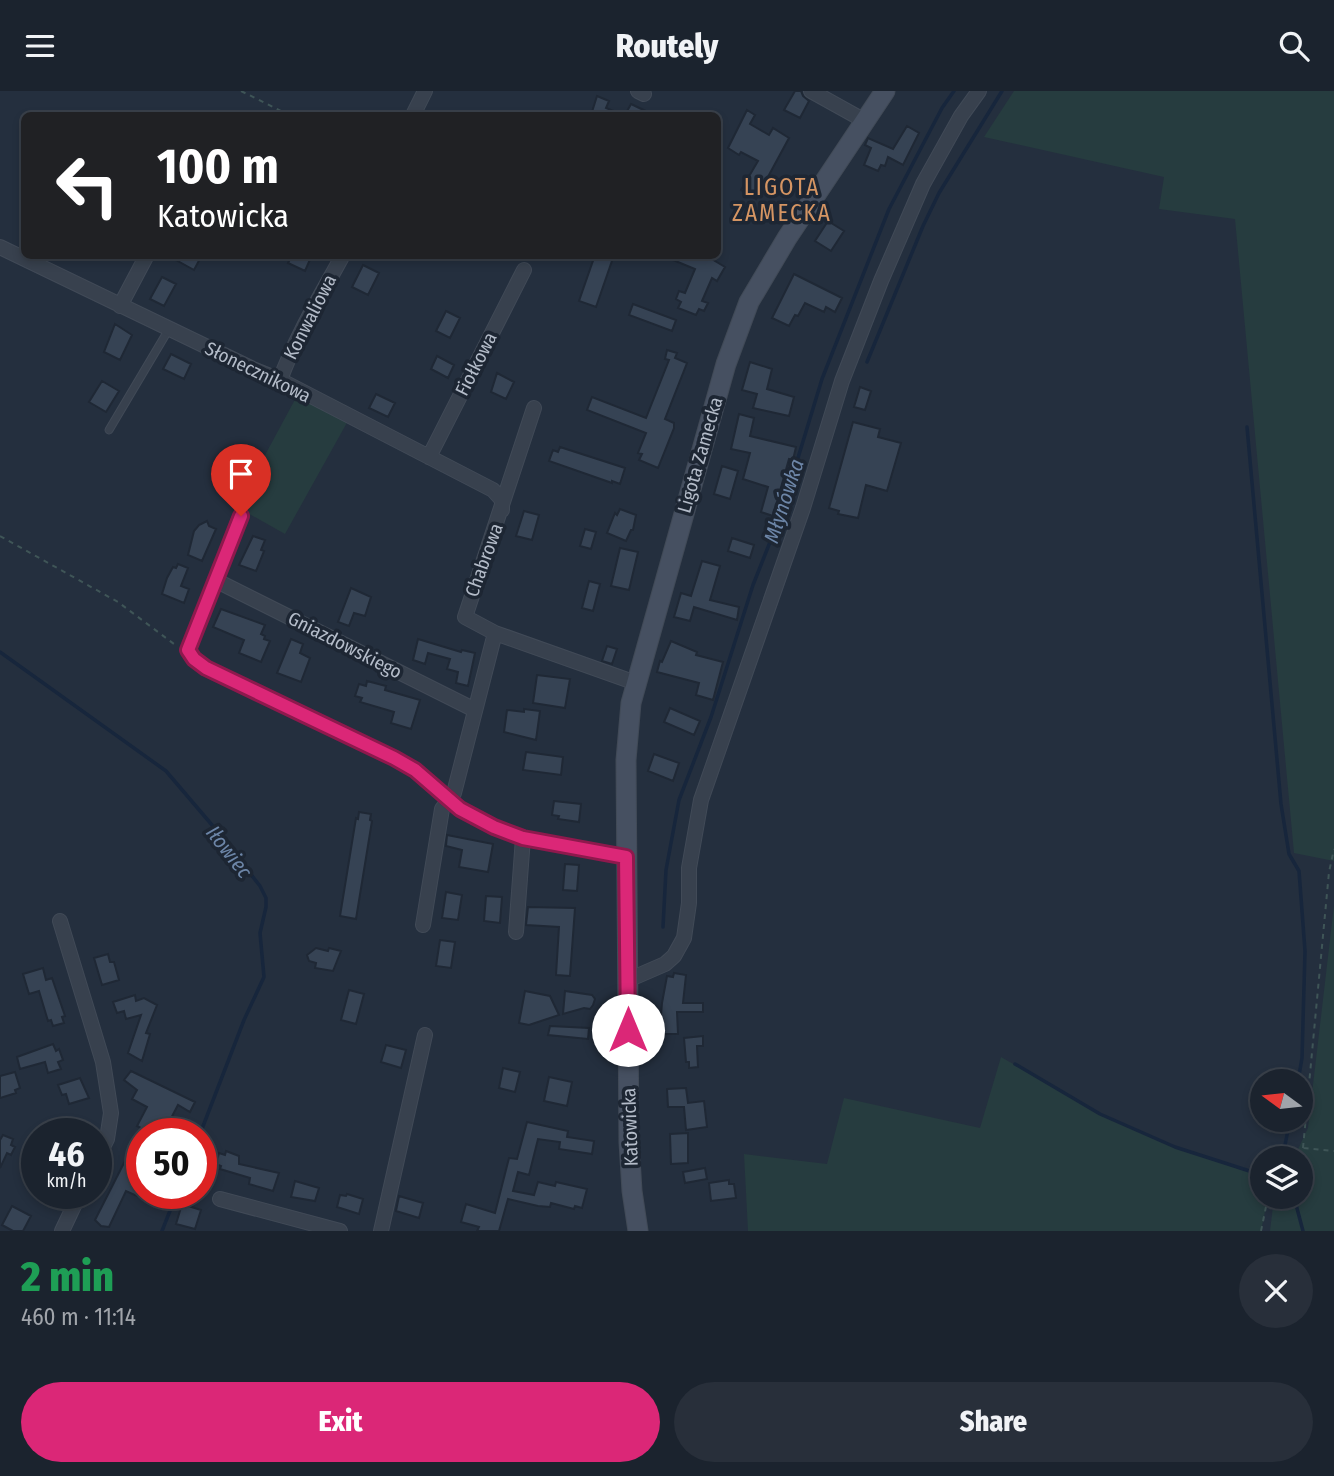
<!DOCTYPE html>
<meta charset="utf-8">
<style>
body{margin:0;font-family:"Fira Sans Condensed",sans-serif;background:#282f3a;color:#f1f3f6;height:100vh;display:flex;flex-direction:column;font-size:26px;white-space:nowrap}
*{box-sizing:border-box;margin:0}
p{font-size:23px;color:#a0a4aa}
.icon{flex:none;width:38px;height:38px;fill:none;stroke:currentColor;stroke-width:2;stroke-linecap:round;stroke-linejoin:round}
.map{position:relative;height:1140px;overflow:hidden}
.drawer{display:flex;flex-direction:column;background:#1b232e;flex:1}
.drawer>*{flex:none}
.banner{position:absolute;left:21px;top:21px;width:700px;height:147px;border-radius:10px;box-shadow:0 4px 10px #0003,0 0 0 2px #39404a;background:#202124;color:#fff;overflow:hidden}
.needle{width:46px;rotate:285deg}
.buttons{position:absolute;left:1250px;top:978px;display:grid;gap:14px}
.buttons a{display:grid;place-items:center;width:63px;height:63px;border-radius:50%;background:#1b232e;box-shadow:0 4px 10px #0003,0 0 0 2px #39404a;font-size:35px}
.speed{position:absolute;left:21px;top:1027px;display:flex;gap:14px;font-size:35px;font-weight:700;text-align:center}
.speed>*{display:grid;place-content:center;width:91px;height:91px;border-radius:50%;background:#1b232e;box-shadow:0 4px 10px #0003,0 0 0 2px #39404a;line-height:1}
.speed small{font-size:18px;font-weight:400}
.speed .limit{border:10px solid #d22;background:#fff;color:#111}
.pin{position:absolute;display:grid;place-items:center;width:60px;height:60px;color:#fff;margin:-72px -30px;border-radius:50% 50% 50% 0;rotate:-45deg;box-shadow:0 0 7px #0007}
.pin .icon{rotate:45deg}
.me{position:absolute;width:77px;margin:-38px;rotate:0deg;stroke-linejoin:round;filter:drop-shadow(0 0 5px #0008)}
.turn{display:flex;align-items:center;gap:24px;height:147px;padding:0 21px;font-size:32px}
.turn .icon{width:91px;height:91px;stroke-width:2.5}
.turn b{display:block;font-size:49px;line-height:60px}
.round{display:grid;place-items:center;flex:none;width:74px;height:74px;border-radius:37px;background:#282f3a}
.overview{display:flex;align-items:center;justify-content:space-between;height:119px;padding:0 21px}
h1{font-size:42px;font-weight:800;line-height:52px;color:#1e9e55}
.cta{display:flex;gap:14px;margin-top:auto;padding:14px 21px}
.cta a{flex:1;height:80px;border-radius:42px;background:#db2777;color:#fff;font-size:28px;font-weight:800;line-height:80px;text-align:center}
.cta a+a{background:#282f3a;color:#f1f3f6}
header{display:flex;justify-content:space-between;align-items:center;height:91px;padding:0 21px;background:#1b232e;font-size:32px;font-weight:800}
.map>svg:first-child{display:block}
.green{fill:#263c3f}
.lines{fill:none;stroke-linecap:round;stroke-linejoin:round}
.stream{stroke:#17263c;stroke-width:3.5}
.building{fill:#364354;stroke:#1f2835;stroke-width:2}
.service-casing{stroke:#414a57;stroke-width:9}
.minor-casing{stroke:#414a57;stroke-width:16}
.secondary-casing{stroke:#414a57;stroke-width:21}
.path{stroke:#3f5557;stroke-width:2;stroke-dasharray:5 5;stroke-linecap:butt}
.service{stroke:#38414e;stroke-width:7}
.minor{stroke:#38414e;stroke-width:14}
.secondary{stroke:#465061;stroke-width:19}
.route-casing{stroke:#8e194d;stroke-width:18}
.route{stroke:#db2777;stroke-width:12}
.labels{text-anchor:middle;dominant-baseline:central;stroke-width:7;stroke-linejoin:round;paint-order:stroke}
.street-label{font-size:19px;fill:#b4bcc9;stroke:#1d2633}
.water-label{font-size:21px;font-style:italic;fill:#6d86a8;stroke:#1d2633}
.quarter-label{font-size:23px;letter-spacing:2px;fill:#d59563;stroke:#1d2633}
</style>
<header><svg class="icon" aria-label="menu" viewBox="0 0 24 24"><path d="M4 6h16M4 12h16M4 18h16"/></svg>Routely<svg class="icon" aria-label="search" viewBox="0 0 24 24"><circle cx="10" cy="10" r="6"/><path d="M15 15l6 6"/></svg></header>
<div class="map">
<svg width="1334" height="1140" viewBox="0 0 1334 1140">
<rect width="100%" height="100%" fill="#242f3e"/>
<path class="green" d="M1014,0h320v770l-40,-8 -59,-634 -76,-10 5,-32 -180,-40z
M298,303l51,25 -64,115 -48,-27z
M1334,814v326h-64l3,-25 4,-9h23v-38l-6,-1 14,-30z
M1001,966l99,57 75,33 87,30v20h6l-7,34h-513l-4,-77 83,10 17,-66 136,30z"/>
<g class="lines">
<path class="stream" d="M867,271l56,-136 16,-33 63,-102
M1247,336l34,377 8,50 10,17 6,80 -3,107 -4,23
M0,561l166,119 46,54 48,61 6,12v9l-6,26 4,44 -20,43 -44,114
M663,836l3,-57 13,-70 32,-83 42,-132 27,-68 42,-138 67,-170 53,-101 12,-17
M1015,973l85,50 75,33 87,28
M1283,1064l7,-35
M1294,1106l9,34
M162,1140l15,-38"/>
</g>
<path class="building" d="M795,0h6l2,5 6,5 -9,17 -16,-8z
M597,5l12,5 -3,7 17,7h-32z
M631,13l23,11h-29z
M747,19l8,5 -5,9 19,11 4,-7 16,10 -33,61 -15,-9 17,-29 -17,-9 -2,3 -11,-7z
M907,35l12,7 -16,32 -15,-8 -3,9 -4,-1 -3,6 -14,-6 7,-17 -6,-3 3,-7 25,11z
M828,130l16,10 -13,20 -16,-10z
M167,164h35l-8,15z
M292,164h20l-7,16 -17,-8z
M595,164h19l-18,52 -17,-6z
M661,164h44l20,12 -8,14 -5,-3 -10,23 6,2 -4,8 -5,-2 -3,6 -18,-7 3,-6 -5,-3 3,-8 6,2 10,-24z
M363,174l16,8 -11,22 -16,-8z
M794,183l48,24 -7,14 -9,-5 -2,5 -19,-9 -7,13 -3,-1 -6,11 -17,-8z
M162,186l14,7 -12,22 -14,-7z
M633,213l43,16 -4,11 -43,-16z
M446,220l14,7 -10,20 -14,-7z
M115,233l17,11 -12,25 -16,-8z
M667,259l10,3 -2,5 12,5 -22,56 9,4v5l-16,40 -19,-8 3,-6 -4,-1 8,-20 -59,-23 5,-13 54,21 23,-58 -4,-1z
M171,263l20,10 -7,15 -21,-10z
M437,265l17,9 -6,13 -17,-9z
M750,271l22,7 -5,20 27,8 -5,19 -36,-8 4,-14 -15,-4z
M497,282l17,9 -8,17 -15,-7z
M102,290l17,10 -13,21 -17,-10z
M860,296l11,4 -6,19 -11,-3z
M376,303l19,9 -7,14 -19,-9z
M739,323l15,4 -4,18 46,11 -3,13 -4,-1 -16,57 -12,-4 7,-25 -25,-8 7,-26 -19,-4z
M853,331l27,7 -2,8 23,6 -14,48 -21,-6 -8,33 -20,-4 1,-3 -10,-3z
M560,356l65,21 -5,16 -8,-3v2l-63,-22 4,-11 5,2z
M722,375l16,5 -8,28 -16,-5z
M620,418l16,6 -3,15h-2l-5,11 -19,-8 8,-20 2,2z
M524,420l15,4 -7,25 -16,-4z
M207,430l2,5 7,3 -14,32 -14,-6 6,-24 5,-6z
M585,438l11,3 -5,17 -11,-3z
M253,445l12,4 -4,10 3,1 -8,20 -17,-6z
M732,447l22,7 -4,13 -22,-7z
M620,457l18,4 -9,38 -18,-4z
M702,470l18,5 -10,34 29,7 -2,13 -43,-13 -4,14 -16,-4 7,-24 10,3z
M178,473l10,4 -7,18 8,3 -5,14 -22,-9 5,-16 6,-11 3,1z
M589,490l11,3 -7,27 -11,-3z
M351,497l20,9 -6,19 -11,-3 -5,13 -11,-4z
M221,518l44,16 -4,9 4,2 -1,3 6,2 -9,21 -22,-9 5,-13 -31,-13z
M291,548l12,5 -3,9 10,5 -9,24 -24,-9z
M418,548l43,13 1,-2 13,3 -7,33 -12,-3 2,-11 -11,-3 3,-10 -22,-6 -3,11 -12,-4z
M671,550l26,11 -1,3 27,7 -10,38 -17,-5 3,-12 -42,-11 3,-11 2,1z
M607,555l10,3 -5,15 -10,-3z
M537,584l33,4 -5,29 -32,-5z
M367,590l19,5 -1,4 35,10 -9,29 -20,-6 3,-11 -34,-10 2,-4 -7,-2 4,-12 7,2z
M670,617l30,13 -6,14 -30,-13z
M524,618l16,2 -4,29 -32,-8 3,-22 17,2z
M526,661l37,5 -2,18 -38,-5z
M654,663l25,9 -6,18 -25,-10z
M554,710l27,3 -2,18 -21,-3 1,-3 -7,-1z
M359,721l12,2 -1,6 2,1 -16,98 -16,-3 16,-98 2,1z
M447,744l46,9 -5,28 -29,-5 3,-17 -16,-4z
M565,773l14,1 -2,26 -14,-1z
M446,801l16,3 -4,25 -16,-2z
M486,805l16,1 -2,26 -16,-2z
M528,816l47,1 -5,68 -14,-1 3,-48 -33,-2z
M440,849l15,2 -4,26 -15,-2z
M316,857l12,3 1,-3 12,3 -8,20 -18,-3 1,-5 -7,-2 -2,-6z
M108,863l2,8h4l5,18 -17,5 -8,-27z
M43,877l3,12 6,-2 13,38 -3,1 2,6 -11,3 -2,-6 -3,1 -9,-30 -10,3 -6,-20z
M674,882l12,2 -3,28h20v9h-26l1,22h-15v-7h-3l2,-24 5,-27 6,1z
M349,899l15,4 -8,30 -15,-4z
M525,900l25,5 9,19 -30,10 -10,-2z
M565,900l27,4 3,4 -2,6 -3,4 -6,-1 -21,6z
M135,904l1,6 8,-3 13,7 -11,28 4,1 -8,27 -14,-8 13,-38 -15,4 -2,-8 -7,2 -4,-11z
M550,935l39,2 -1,11 -40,-4z
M703,945v10h-6l1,21 -9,1v-6h-3l-2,-24z
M53,953l3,7 3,-2 4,11 -5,2 3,7 -13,4 -3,-11 -25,7 -3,-12z
M386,954l20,5 -5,18 -20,-6z
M503,977l17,4 -5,20 -16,-4z
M131,980l64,31 -5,10 -12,-7 -10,19 -9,-4 -7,14 -15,-8 10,-19 -15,-8 5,-9 -13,-10z
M15,981l5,16 -5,2 1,3 -16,5v-22z
M549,986l23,5 -5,24 -23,-5z
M80,987l9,20 -20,6 -3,-10 -4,1 -4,-10z
M686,997l2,15 16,-2 3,26 -21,3 -2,-23h-16l-1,-18z
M527,1031l41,9 -1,6 27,4 -2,13 -33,-5 1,-7 -22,-3 -9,36 -11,-3 -5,19 21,4 4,-13 17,4 1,-4 31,7 -5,19 -7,-2 -1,3 -23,-6 -1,4 -12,-1 -30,-7 -9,32h-22l2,-4 -18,-5 5,-18 29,9 14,-55 8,1z
M688,1042v30l-17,1 -1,-30z
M3,1044l10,4 -2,6 4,2 -4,8 -4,-2 -7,15v-28z
M142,1049v47l-5,9 -11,-5 -17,36 -8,-1 -6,-6 33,-65 5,3z
M226,1060l13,5v8l40,9 -6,18 -24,-7 1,-6 -30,-9 1,-3 -5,-2 3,-11 6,2z
M705,1077l2,11 -22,4 -2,-11z
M729,1089v4h5l2,14 -25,3 -2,-18z
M295,1090l24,7 -4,13 -24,-4z
M347,1103l16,5 -4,15 -22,-7 3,-12 6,1z
M399,1105l24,7 -4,15 -23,-7z
M182,1113l19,6 -6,19 -19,-5z
M12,1115l19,10 -8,15h-10l-11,-6z"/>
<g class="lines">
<defs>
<path id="service" d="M109,339l60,-101"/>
<path id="minor" d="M638,0l6,3
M811,0l54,30
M413,24l12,-24
M0,156l255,123 25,10 213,110 9,10v10
M120,215l27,-51
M280,289c16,-44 40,-83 63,-125
M534,317l-69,209 30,16 141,50
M429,366l95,-187
M241,424l-53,135 5,8 13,10 188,90 21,12 45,39 34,18 29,11 104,19
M215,489l260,130
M60,830l43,141 8,51 -4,26 -11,22
M423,834l19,-116 12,-16 41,-160
M516,841l7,-94
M628,889l37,-16 9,-8 10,-18 5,-35v-35l12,-68 102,-292 39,-127 39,-100 42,-97 38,-68 18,-25
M220,1108l120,32
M62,1140l18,-38
M381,1140l44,-196"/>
<path id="secondary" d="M638,1140l-6,-40 -3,-49 -3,-382 5,-57 95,-339 23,-62 38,-64 98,-147"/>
</defs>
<use href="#service" class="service-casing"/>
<use href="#minor" class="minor-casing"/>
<use href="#secondary" class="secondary-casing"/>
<path class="path" d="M241,0l48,24
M0,445l118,66 56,42
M1303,1057l26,-276 5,-23
M1287,1068l16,-11 31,3
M1261,1140l7,-34"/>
<use href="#service" class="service"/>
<use href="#minor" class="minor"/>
<use href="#secondary" class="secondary"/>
</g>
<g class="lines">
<defs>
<path id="route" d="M241,425l-53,134 6,9 12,9 188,90 21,12 45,39 34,18 29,11 103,19 2,173"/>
</defs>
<use href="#route" class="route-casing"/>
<use href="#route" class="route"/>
</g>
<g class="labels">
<g class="street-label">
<text transform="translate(310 226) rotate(-63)">Konwaliowa</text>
<text transform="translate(476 273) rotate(-63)">Fiołkowa</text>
<text transform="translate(258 281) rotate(26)">Słonecznikowa</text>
<text transform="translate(700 364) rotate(-74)">Ligota Zamecka</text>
<text transform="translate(484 469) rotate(-70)">Chabrowa</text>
<text transform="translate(345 554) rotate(27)">Gniazdowskiego</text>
<text transform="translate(630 1036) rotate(-92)">Katowicka</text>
</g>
<g class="water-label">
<text transform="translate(784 410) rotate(-72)">Młynówka</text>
<text transform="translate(229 761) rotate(52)">Iłowiec</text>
</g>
<g class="quarter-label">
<text x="782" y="96">LIGOTA<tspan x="782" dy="26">ZAMECKA</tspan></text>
</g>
</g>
</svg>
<div class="buttons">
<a><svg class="needle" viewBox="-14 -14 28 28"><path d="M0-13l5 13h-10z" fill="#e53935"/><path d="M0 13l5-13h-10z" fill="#a0a4aa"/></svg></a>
<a><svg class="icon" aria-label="layers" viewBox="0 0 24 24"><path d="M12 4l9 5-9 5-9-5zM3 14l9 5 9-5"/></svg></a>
</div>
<div class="speed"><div>46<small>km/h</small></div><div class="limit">50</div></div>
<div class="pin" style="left:241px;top:425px;background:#d93025"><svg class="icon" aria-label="arrive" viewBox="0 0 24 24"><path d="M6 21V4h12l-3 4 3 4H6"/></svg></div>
<svg class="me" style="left:628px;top:939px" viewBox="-20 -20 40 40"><circle r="19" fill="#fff"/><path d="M0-13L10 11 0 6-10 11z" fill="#db2777"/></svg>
<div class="banner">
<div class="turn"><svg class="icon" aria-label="left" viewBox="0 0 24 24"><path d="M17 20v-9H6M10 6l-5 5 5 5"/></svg><div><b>100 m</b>Katowicka</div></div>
</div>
</div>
<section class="drawer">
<div class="overview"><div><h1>2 min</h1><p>460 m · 11:14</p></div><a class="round"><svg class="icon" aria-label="close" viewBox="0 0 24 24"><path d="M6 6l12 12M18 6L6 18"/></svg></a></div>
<div class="cta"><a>Exit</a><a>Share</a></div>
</section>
